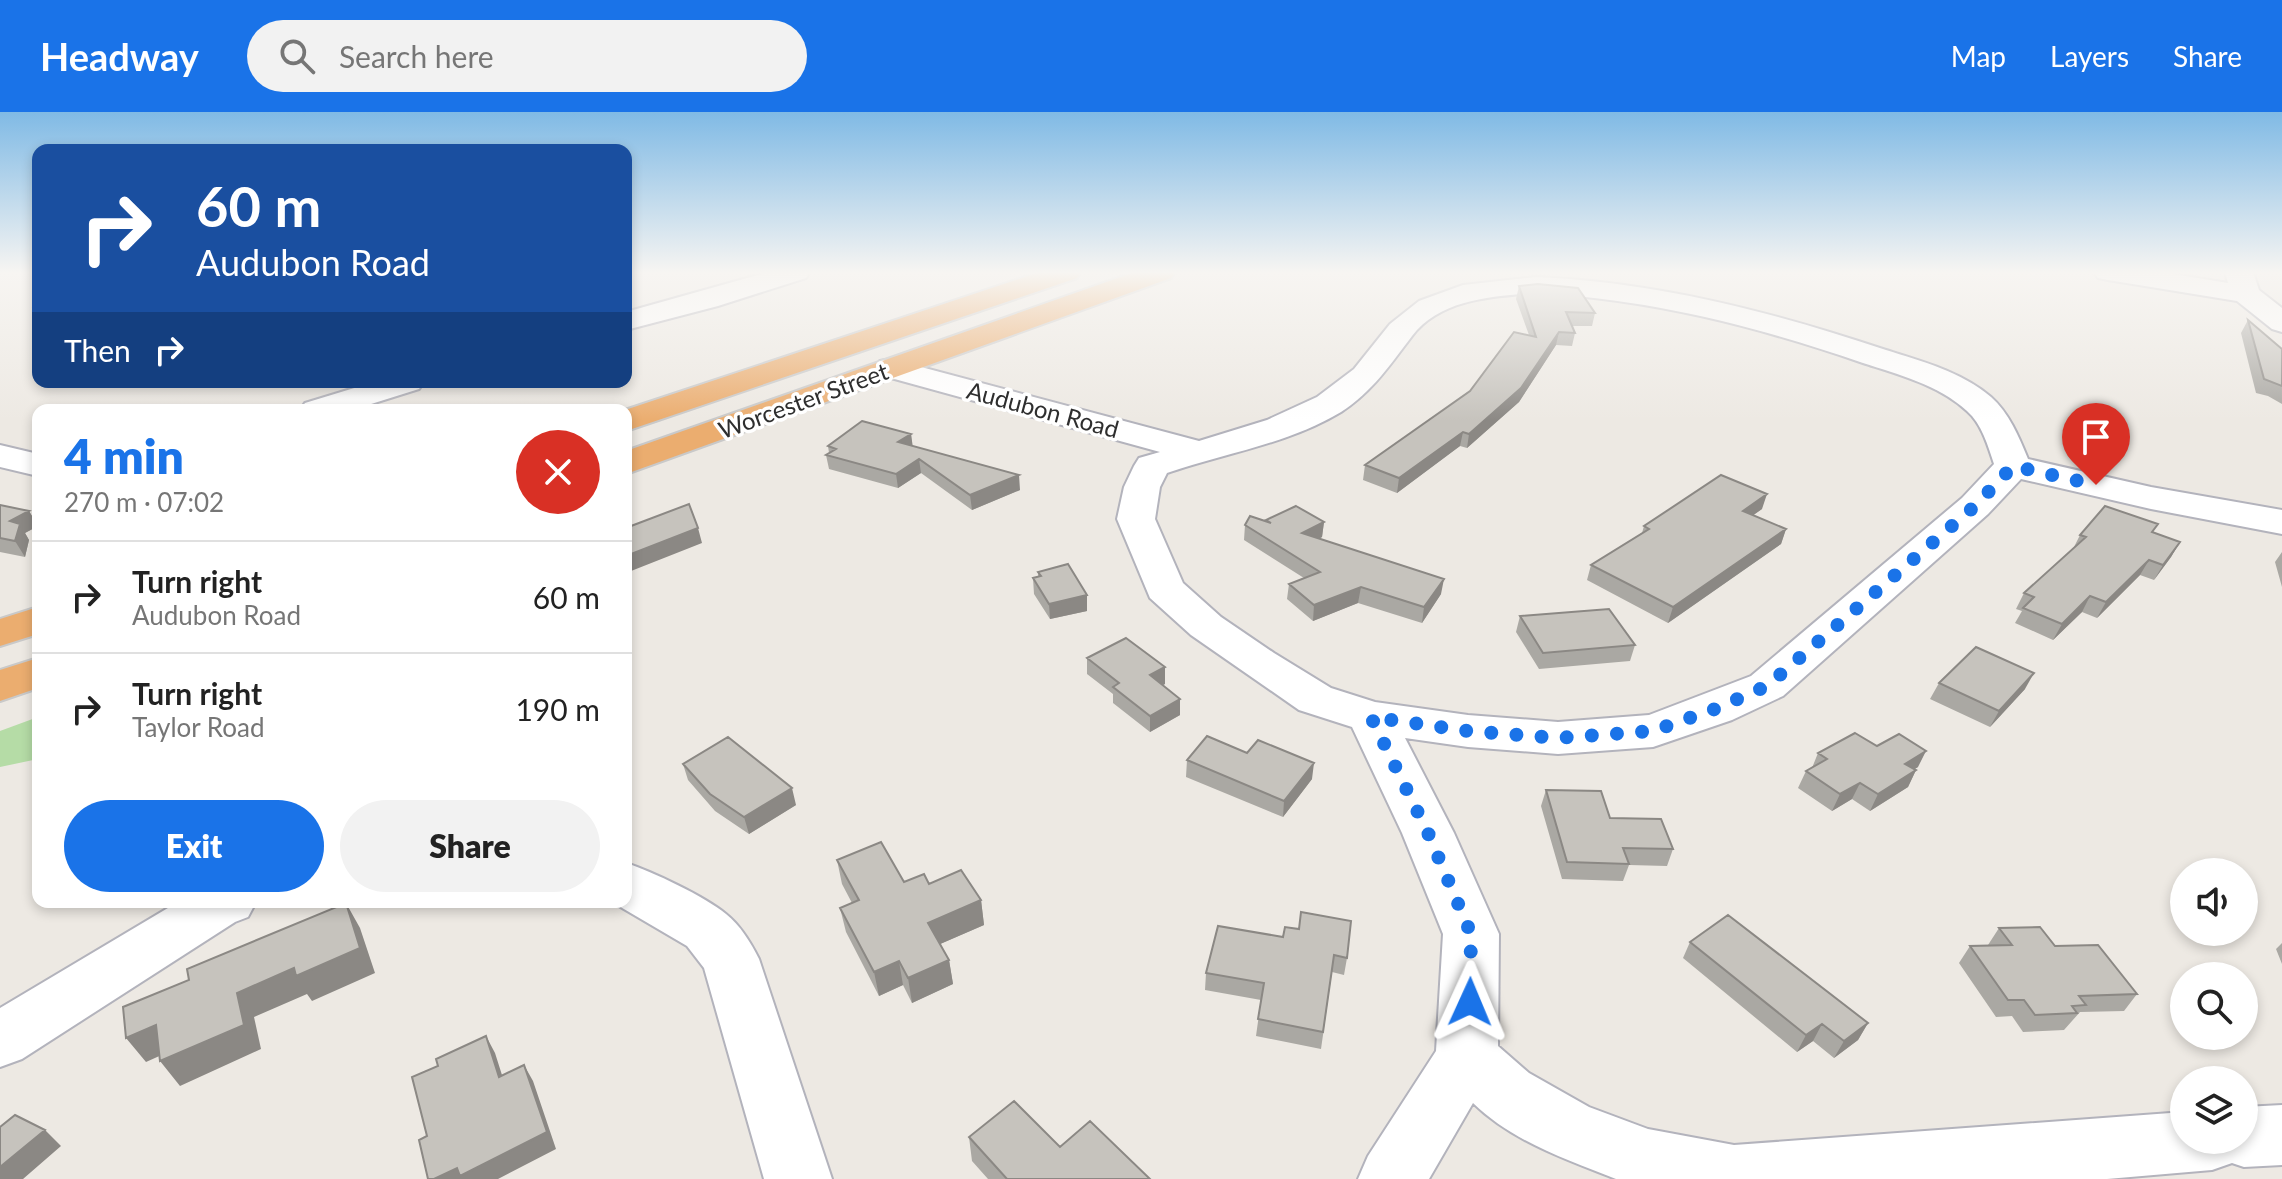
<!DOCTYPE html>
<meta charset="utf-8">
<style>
body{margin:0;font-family:Lato,sans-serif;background:#f2f2f2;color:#222;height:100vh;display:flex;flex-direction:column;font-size:30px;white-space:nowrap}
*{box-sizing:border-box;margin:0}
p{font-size:26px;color:#767676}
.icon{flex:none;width:44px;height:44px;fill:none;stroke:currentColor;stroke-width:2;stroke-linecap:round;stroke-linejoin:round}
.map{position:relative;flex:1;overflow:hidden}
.side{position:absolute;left:32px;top:292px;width:600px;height:504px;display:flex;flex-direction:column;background:#fff;border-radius:16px;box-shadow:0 4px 12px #0003}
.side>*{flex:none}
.guide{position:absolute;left:32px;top:32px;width:600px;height:244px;border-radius:16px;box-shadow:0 4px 12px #0003;background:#1a4fa0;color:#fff;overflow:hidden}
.fabs{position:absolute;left:2170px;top:746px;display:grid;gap:16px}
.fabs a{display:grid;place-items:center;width:88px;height:88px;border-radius:50%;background:#fff;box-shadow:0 4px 12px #0003;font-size:40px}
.pin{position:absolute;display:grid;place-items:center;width:68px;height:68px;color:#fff;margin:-82px -34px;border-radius:50% 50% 50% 0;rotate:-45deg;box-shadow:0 0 8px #0007}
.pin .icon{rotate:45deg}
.me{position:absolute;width:88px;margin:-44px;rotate:1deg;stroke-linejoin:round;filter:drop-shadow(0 0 6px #0008)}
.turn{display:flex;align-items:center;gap:28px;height:168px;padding:0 32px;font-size:36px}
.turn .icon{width:104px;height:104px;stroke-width:2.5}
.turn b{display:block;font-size:56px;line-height:68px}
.then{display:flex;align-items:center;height:76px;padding:0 32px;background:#0003;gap:16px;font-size:30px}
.round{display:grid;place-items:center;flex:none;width:84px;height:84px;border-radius:42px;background:#f2f2f2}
.head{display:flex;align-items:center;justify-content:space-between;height:136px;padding:0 32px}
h1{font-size:48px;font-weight:800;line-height:60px;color:#1a73e8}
.primary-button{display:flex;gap:16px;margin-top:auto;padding:16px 32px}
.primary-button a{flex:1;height:92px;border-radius:48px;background:#1a73e8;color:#fff;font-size:32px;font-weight:800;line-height:92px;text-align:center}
.primary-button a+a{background:#f2f2f2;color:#222}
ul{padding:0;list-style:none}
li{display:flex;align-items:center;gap:24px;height:112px;padding:0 32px;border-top:2px solid #e0e0e0}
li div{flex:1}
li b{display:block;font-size:30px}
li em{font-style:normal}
header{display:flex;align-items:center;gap:48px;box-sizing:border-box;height:112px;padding:0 40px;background:#1a73e8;color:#fff}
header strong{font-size:38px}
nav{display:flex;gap:44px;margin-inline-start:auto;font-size:28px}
.search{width:560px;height:72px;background:#f2f2f2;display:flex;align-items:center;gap:20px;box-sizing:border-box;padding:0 28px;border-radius:44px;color:#767676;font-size:30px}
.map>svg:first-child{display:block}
.green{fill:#b5dca6}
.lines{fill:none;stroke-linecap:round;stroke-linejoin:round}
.minor-casing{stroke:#b3b3bc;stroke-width:4}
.highway-casing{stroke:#c9c9c9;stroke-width:4}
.minor{fill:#fff;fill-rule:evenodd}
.highway{fill:#ebad6f;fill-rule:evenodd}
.wall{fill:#aaa8a3}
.shaded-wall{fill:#8b8884}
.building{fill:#c6c3bd;stroke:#8b8884;stroke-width:2}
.route{stroke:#1a73e8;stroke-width:14;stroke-dasharray:0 25.2}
.labels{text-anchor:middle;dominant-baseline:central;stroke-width:7;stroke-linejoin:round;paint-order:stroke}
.far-street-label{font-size:24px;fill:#2e2e2e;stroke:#fff}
</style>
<header>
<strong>Headway</strong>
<div class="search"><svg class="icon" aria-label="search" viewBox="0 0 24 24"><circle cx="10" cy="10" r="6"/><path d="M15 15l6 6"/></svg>Search here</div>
<nav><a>Map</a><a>Layers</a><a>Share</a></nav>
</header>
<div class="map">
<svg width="2282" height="1067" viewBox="0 0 2282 1067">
<rect width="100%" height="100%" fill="#ede9e3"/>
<path class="green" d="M38,605v42l-38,8v-36z"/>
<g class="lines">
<defs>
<path id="minor" d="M768,160h42l-4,6 -88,28 -92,24v-18z
M2094,160h67l67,11 -3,-11h28l6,18 23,18v24l-10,-3 -35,-28 -129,-21 -10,-2z
M1536,165c121,5 236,35 350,73 35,11 76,22 105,47 18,16 28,40 37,62l123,28 131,23v24l-131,-25 -130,-30 -33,35 -205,182 -51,24 -79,27 -95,7 -90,-7 -63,-9 49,95 45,101 -1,112 31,27 60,34 59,22 86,16 450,-33v28h60v-33l38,-2v60l-38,2 -12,-4 -20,7 -105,9h-491c-49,-19 -104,-38 -143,-76l-44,76h-71l10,-23 68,-105 7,-117 -41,-101 -50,-106 -53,-17 -108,-75 -41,-37 -33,-79 7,-32 10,-21 5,-8 21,-6 -280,-77 -5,-7 5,-7 11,-2 308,82 68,-21 50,-23 37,-28 36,-45 29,-23 44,-16zM1536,181c113,6 220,33 327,70 34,11 76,22 104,48 15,13 21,35 27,53l-32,34 -211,178 -102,39 -91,7 -90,-7 -93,-13 -44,-14 -57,-35 -53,-36 -38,-34 -28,-64 5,-32 7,-14c58,-20 121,-29 174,-61 31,-20 49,-47 71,-76 28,-37 81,-40 124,-43z
M374,270h50l-5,7 -67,21h-52l5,-7z
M0,333l38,9v22l-38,-9z
M626,751c27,9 78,33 100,51 14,11 25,29 33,45l73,220h-68l-60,-211 -17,-22 -75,-44h14z
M178,790h78l-8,15 -13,5 -213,137 -22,8v-59z"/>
<path id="highway" d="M1040,160h41l-4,6 -451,153 -1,-21z
M1135,160h40l-4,6 -545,196v-23z
M38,495v27l-38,12v-27z
M38,546v30l-38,13v-31z"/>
</defs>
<use href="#minor" class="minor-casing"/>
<use href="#highway" class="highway-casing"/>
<use href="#minor" class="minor"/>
<use href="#highway" class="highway"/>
</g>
<path class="wall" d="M1519,174l76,27 -3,13h-20l3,7 -3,13 -16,-1 -37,57 -52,46 -7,-2 -63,47 -34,-13 2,-15 105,-74 59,-56 -13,-36z
M2248,208l34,29v55l-14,-8 -12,-3 -15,-60z
M911,322l1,12 108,44 -48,20 -51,-37 -23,15 -69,-19 -3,-14 3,-2 -1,-7z
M0,393l29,6 9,15 -13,7 4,7 -4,17 -25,-5z
M1762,397l-9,6 33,14 -5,15 -113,79 -81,-43 4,-15 51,-32 2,-7z
M1266,408l58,2 -2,15 -3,2 122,55 -19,29 -64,-20 -45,18 -26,-22 2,-15 15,-6 -60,-38 1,-15 21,-3z
M2153,420l27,10 -9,15 -17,23 -14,-5 -43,43 -15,-6 -29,28 -38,-17 7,-12 -6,-2 8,-16 49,-44 7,-14z
M2282,440v35l-7,-25z
M1038,460l49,23v16l-37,8 -16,-25 -1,-16 5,-1z
M1520,504l115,29 -5,16 -91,8 -23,-37z
M1087,546l78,9v17l-3,1 18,14v16l-30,17 -37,-29v-9l-26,-20z
M1939,571l86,6 -35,38 -60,-28z
M1877,634l41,21 -4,2 2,1 -8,17 -38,24 -18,-12 -20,12 -34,-23 8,-17 6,-3 6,-15z
M1247,641l65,26 -29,38 -97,-40 1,-17z
M683,652l113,41 -47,29 -34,-23 -27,-31z
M1546,678l64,28 63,31 -6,17 -38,-1 -6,16 -61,-2 -21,-73z
M837,748l67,22 25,2 52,16 3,25 -44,19 9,16 4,24 -41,19 -9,-18 -24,11 -33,-64 -6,-24 12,-5 -10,-19z
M1999,816l56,18 82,48 -13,17 -44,1 -16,18 -41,2 -11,-16 -16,1 -37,-54 11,-17 18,-1z
M1283,825l64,21 -3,17 -12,-3 -11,77 -65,-13 5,-36 -56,-10 1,-17z
M1690,830l178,81 -10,17 -24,18 -21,-17 -16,11 -114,-94z
M2282,831v21l-6,-15z
M969,1025l91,10 90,32h-162l-16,-18z"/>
<path class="shaded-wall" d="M1559,220l-3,13 -37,57 -52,46 2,-14z
M1463,320l-3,14 -63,47 2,-15z
M911,322l2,14 -15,-6z
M919,347l2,14 -23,15 -2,-14z
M1019,363l1,15 -48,20 -2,-15z
M1767,382l-5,15 -24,17 5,-15z
M29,399l9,15 -13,7 4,7 -4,17 -10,-16 -5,-20z
M1324,410l-2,15 -22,11 2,-15z
M698,416l4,15 -76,30v-17z
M1786,417l-5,15 -113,79 5,-16z
M2180,430l-9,15 -17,23 9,-15z
M2149,448l-9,15 -43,43 9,-16z
M1444,467l-3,15 -19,29 2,-16z
M1361,475l-3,16 -45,18 1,-16z
M1087,483v16l-37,8 -1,-15z
M2090,484l-8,16 -29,28 9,-16z
M1165,555v17l-15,8v-17z
M2034,561l-9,16 -35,38 9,-16z
M1180,587v16l-30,17v-16z
M1926,639l-8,16 -21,13 8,-16z
M1314,651l-2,16 -29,38 1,-16z
M1916,658l-8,17 -38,24 8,-17z
M1860,671l-8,16 -20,12 8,-17z
M792,676l4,17 -47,29 -5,-17z
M981,788l3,25 -53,23 -3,-25z
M346,791l14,25 15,45 -63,28 -5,-7 -53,23 7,32 -81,37 -20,-25 77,-68 57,-25z
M949,848l4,24 -41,19 -4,-25z
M899,849l4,24 -24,11 -5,-24z
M1868,911l-10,17 -24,18 10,-17z
M1822,912l-9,17 -16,11 9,-17z
M156,913l19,24 -29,13 -20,-24z
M486,924l9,17 13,41 -9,-17z
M524,953l9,16 23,68 -58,30h-64z
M45,1018l16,16 -38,33h-23v-12z"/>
<path class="building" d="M1538,172l40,4 17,25 -29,-1 9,21 -16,-1 -38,56 -52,46 -6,-2 -64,46 -34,-13 105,-74 44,-59 22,5 -17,-51z
M38,174v22l-5,-1z
M2248,208l34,29v37l-18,-7z
M862,309l49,13 -13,8 121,33 -49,20 -51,-36 -23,15 -70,-19 10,-6 -8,-3z
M1721,363l46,19 -24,17 43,18 -113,78 -82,-42 58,-36 -5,-3z
M689,392l9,24 -72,28v-35l5,5z
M0,393l29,6 -19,10 10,3 -5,17 -15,-3z
M1296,394l28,16 -22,11 142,46 -20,28 -63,-20 -47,18 -25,-21 31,-12 -75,-47 5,-9 21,7 -5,-3z
M2105,394l53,18 -6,8 28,10 -17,23 -14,-5 -43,42 -16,-6 -28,28 -39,-16 11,-11 -10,-4 62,-56 -6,-2z
M1068,452l19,31 -38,9 -16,-26 8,-2 -3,-4z
M1609,497l26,36 -92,8 -23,-37z
M1126,526l39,29 -15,8 30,24 -30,17 -37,-29 6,-4 -32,-25z
M1976,535l58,26 -35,38 -60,-28z
M1855,621l22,13 22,-12 27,17 -21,13 11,6 -38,24 -18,-11 -20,11 -34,-23 21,-12 -9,-6z
M1207,624l40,17 11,-13 56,23 -30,38 -97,-41z
M728,625l64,51 -48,29 -34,-23 -27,-30z
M1546,678l55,1 9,27 51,1 12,30 -50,-1 6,16 -62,-2z
M881,730l23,40 20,-8 5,10 32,-14 20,30 -53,23 21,37 -41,18 -9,-17 -25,11 -34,-64 19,-8 -22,-40z
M346,791l14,45 -64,28 -2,-8 -57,25 7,32 -84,36 -4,-36 -30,13 -3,-31 66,-27 -2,-11z
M1301,800l50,9 -4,37 -13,-3 -11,77 -65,-13 6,-36 -58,-10 12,-47 65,11 2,-10 14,2z
M1728,803l140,108 -24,18 -22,-17 -16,11 -116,-93z
M2040,815l15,19 43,-1 39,49 -58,2 7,9 -14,1 5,7 -42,2 -11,-15h-16l-38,-54 42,-1 -13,-17z
M486,924l13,41 25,-12 23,67 -87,44 -3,-8 -23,11h-6l-9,-39 8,-4 -15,-59 26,-11 -2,-7z
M1014,989l46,46 30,-26 60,58h-143l-38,-42z
M15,1003l30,15 -45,37v-40z"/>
<linearGradient id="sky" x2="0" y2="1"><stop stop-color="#80bae5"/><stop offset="0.52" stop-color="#f7f5f2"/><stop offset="1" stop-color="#f7f5f2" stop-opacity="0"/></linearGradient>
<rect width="2282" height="309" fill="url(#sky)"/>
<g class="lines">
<path class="route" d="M1470,890l1,-68 -43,-101 -57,-116 97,14 90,7 95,-7 62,-22 52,-23 208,-180 38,-40 83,19"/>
</g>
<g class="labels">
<g class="far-street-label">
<text transform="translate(803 288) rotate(-20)">Worcester Street</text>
<text transform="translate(1043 297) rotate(15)">Audubon Road</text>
</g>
</g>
</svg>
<div class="fabs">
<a><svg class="icon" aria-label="sound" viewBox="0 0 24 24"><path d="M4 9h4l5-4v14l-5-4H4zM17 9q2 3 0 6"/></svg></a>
<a><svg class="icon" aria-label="search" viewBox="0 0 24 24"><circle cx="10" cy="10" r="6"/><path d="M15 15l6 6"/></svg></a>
<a><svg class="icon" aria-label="layers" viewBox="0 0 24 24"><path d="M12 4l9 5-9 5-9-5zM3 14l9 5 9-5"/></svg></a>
</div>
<div class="pin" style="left:2096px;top:373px;background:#d93025"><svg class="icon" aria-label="arrive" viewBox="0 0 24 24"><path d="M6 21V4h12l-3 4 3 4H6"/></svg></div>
<svg class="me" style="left:1470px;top:890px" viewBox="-20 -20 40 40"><path d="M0-17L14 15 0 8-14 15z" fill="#1a73e8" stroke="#fff" stroke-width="4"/></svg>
<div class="guide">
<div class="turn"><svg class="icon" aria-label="right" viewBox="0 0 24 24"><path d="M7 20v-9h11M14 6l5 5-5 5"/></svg><div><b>60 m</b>Audubon Road</div></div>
<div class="then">Then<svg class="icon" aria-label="right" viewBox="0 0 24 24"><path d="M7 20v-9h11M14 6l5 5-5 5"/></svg></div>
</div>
<section class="side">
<div class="head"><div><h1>4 min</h1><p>270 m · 07:02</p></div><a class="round" style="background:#d93025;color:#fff"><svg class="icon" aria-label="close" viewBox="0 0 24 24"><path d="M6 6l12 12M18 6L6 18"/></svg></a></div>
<ul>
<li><svg class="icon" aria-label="right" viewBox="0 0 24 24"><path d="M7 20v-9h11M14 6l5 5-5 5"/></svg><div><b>Turn right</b><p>Audubon Road</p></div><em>60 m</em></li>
<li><svg class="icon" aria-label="right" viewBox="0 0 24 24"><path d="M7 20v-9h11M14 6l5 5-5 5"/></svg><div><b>Turn right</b><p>Taylor Road</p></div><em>190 m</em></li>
</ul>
<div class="primary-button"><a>Exit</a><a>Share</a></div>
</section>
</div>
